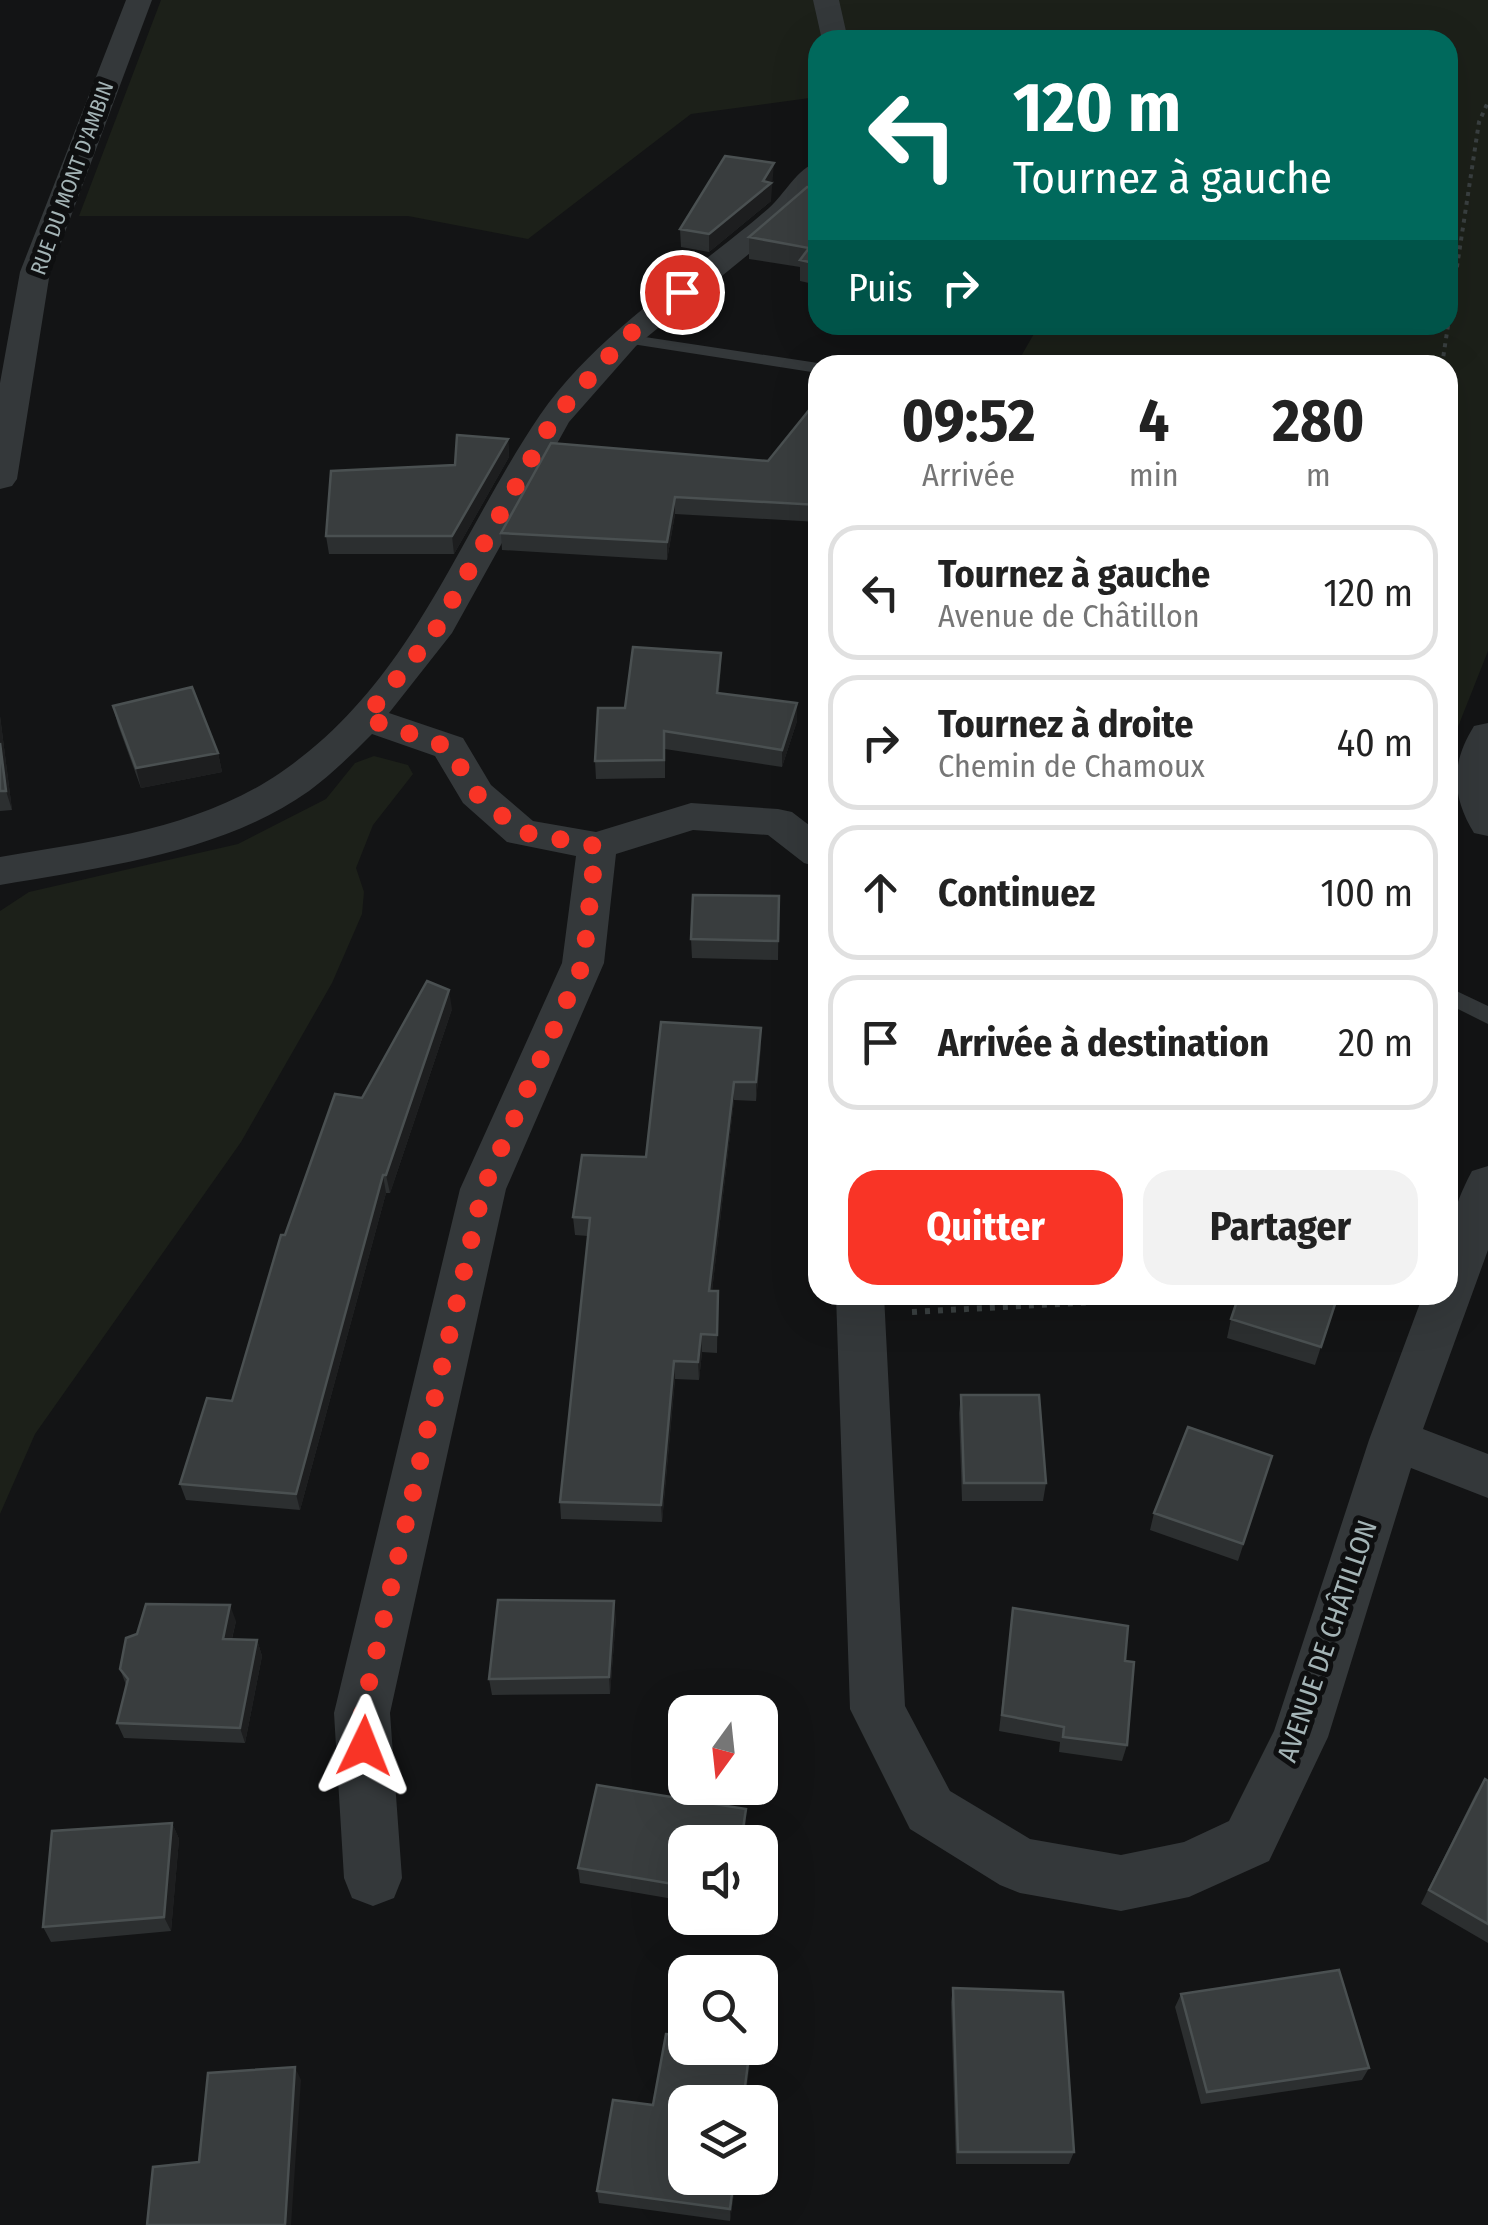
<!DOCTYPE html>
<html lang="fr">
<meta charset="utf-8">
<style>
body{margin:0;font-family:"Fira Sans Condensed",sans-serif;background:#f2f2f2;color:#222;height:100vh;display:flex;flex-direction:column;font-size:38px;white-space:nowrap}
*{box-sizing:border-box;margin:0}
p{font-size:32px;color:#767676}
.icon{flex:none;width:55px;height:55px;fill:none;stroke:currentColor;stroke-width:2;stroke-linecap:round;stroke-linejoin:round}
.map{position:relative;flex:1;overflow:hidden}
.details{position:absolute;left:808px;top:355px;width:650px;height:950px;display:flex;flex-direction:column;background:#fff;border-radius:30px;box-shadow:0 10px 40px #0002}
.details>*{flex:none}
.banner{position:absolute;left:808px;top:30px;width:650px;height:305px;border-radius:30px;box-shadow:0 10px 40px #0002;background:#00695c;color:#fff;overflow:hidden}
.needle{width:65px;rotate:195deg}
.buttons{position:absolute;left:668px;top:1695px;display:grid;gap:20px}
.buttons a{display:grid;place-items:center;width:110px;height:110px;border-radius:20px;background:#fff;box-shadow:0 10px 40px #0002;font-size:50px}
.pin{position:absolute;display:grid;place-items:center;width:85px;height:85px;color:#fff;margin:-42px;border:5px solid #fff;border-radius:50%;box-shadow:0 2px 10px #0007}
.me{position:absolute;width:110px;margin:-55px;rotate:2deg;stroke-linejoin:round;filter:drop-shadow(0 0 8px #0008)}
.turn{display:flex;align-items:center;gap:35px;height:210px;padding:0 40px;font-size:45px}
.turn .icon{width:130px;height:130px;stroke-width:2.5}
.turn b{display:block;font-size:70px;line-height:85px}
.then{display:flex;align-items:center;height:95px;padding:0 40px;background:#0003;gap:20px;font-size:38px}
.eta{display:flex;justify-content:space-evenly;align-items:center;height:170px;text-align:center}
.eta b{font-size:60px;font-weight:700;line-height:70px}
.cta{display:flex;gap:20px;margin-top:auto;padding:20px 40px}
.cta a{flex:1;height:115px;border-radius:30px;background:#f93426;color:#fff;font-size:40px;font-weight:700;line-height:115px;text-align:center}
.cta a+a{background:#f2f2f2;color:#222}
ul{padding:0;list-style:none}
li{display:flex;align-items:center;gap:30px;height:135px;margin:0 20px 15px;padding:0 20px;border:5px solid #e0e0e0;border-radius:30px}
li div{flex:1}
li b{display:block;font-size:38px}
li em{font-style:normal}
.map>svg:first-child{display:block}
.green{fill:#1c2019}
.lines{fill:none;stroke-linecap:round;stroke-linejoin:round}
.path-far1{stroke:#3a4041;stroke-width:4;stroke-dasharray:4 5;stroke-linecap:butt}
.path{stroke:#3a4041;stroke-width:6;stroke-dasharray:5 8;stroke-linecap:butt}
.service{fill:#34383a;fill-rule:evenodd}
.minor{fill:#34383a;fill-rule:evenodd}
.wall{fill:#2c2f30}
.shaded-wall{fill:#1d1e1f}
.building{fill:#393d3e;stroke:#4a5051;stroke-width:2.5}
.route{stroke:#f93426;stroke-width:18;stroke-dasharray:0 32.4}
.labels{text-anchor:middle;dominant-baseline:central;stroke-width:10;stroke-linejoin:round;paint-order:stroke}
.far-street-label{font-size:22px;fill:#a4b4b6;stroke:#0e0f10}
.street-label{font-size:28px;fill:#a4b4b6;stroke:#0e0f10}
</style>
<div class="map">
<svg width="1488" height="2225" viewBox="0 0 1488 2225">
<rect width="100%" height="100%" fill="#131415"/>
<path class="green" d="M161,0h1327v651l-40,101v-387h-432l23,-40h409v-285h-630l-1,57 -126,17 -163,125 -120,-23h-329z
M374,756l34,9 5,9 -40,51 -17,43 8,24 -2,22 -30,69 -91,159 -206,292 -35,80v-603l29,-19 209,-48 88,-45 29,-36z"/>
<g class="lines">
<path class="path-far1" d="M1442,365l37,-243 9,-20"/>
<path class="path" d="M912,1312l182,-10 2,-7"/>
<path class="service" d="M625,334l193,29 6,2h-6v8l-199,-31v-6z
M1448,987l40,19v18l-40,-20z"/>
<path class="minor" d="M126,0h26l-102,272 -33,207 -5,7 -12,3v-106l20,-111z
M813,0h26l9,40h-26z
M818,162v28l-25,28 -157,128 -67,76 -117,211 -63,80 74,25 28,47 42,36 63,11 95,-29 87,6 14,3 26,20v35l-14,-4 -36,-28 -75,-5 -77,24 -12,109 -98,226 -116,524 12,165 -8,20 -21,8 -21,-8 -8,-20 -10,-165 126,-524 102,-226 14,-107 -69,-14 -44,-39 -28,-47 -63,-22c-20,20 -40,40 -63,57 -88,62 -206,76 -309,94v-28c95,-16 198,-28 280,-84 132,-90 176,-234 260,-358 46,-66 114,-115 176,-164 18,-14 36,-28 53,-43 16,-14 28,-40 49,-46z
M1488,723v113l-14,-3c-23,-38 -23,-70 0,-107z
M1488,1166v84l-65,179 65,25v44l-77,-30 -83,269 -59,124 -80,36 -68,14 -101,-18 -20,-8 -90,-56 -60,-120 -14,-414h48l21,411 45,85 80,48 91,16 63,-13 45,-21 45,-90 95,-291 54,-145h25c0,-50 -1,-78 24,-124z"/>
</g>
<path class="wall" d="M774,181l-3,4v16l-62,51 -28,-5 -1,-18z
M818,189v96l-18,-4v-14l-51,-8v-22z
M818,399v123l-143,-8 -8,46 -165,-10 -1,-17 267,-72z
M508,439l1,18 -55,97h-125l-3,-18 129,-71z
M721,653l-2,40 78,28 -15,46 -117,-18v29l-69,1 -1,-18 30,-53z
M113,706l105,47 4,19 -81,16 -23,-63z
M0,716l12,94 -12,1z
M779,896l-1,64 -86,-2 -1,-19z
M452,1009l-62,184h-4l-86,317 -114,-10 -6,-16 52,-83 53,-166 77,-137z
M761,1046l-5,55 -22,-1 -22,191h6l-1,62 -15,-1 -3,28 -24,-1 -13,143 -101,-3 -1,-17 28,-266 -13,-1 -2,-18 73,-60z
M1338,1295l-23,70 -88,-27 4,-19z
M961,1395l85,88 -3,18h-81l-3,-88z
M1272,1456l-34,105 -88,-31 4,-17z
M1013,1608l112,53 2,84 -5,16 -63,-9 1,-10 -61,-11z
M616,1617l-6,77 -118,1 -3,-16z
M236,1621l-4,18 25,1 5,16 -17,87 -121,-5 -7,-15 9,-38 -6,-16z
M1488,1781v162l-67,-39 55,-111z
M172,1823l7,16 -8,92 -120,11 -8,-15z
M746,1824l-3,18h-58v59l-105,-18 -2,-15z
M953,1988l121,164 -5,12h-113l-5,-162z
M1181,1994l188,74 -7,12 -161,24 -26,-97z
M666,2034l19,2v12h66l-6,54h-60v76h51l-6,43 -131,-18 -2,-12 16,-91 40,5z"/>
<path class="shaded-wall" d="M774,163l-3,38 -62,51v-18l54,-53z
M508,439l1,18 -55,97 -2,-18z
M675,497v17l-8,46v-18z
M721,653v18l-4,39v-17z
M797,703v18l-15,46v-17z
M0,716l12,94 -6,-19 -6,-48z
M218,753l4,19 -81,16 -5,-20z
M449,990l3,19 -62,184 -4,-18z
M761,1028v18l-5,55v-19z
M734,1082v18l-24,209 -1,-18z
M383,1175l3,18 -86,317 -4,-16z
M701,1334l1,18 -3,28 -1,-18z
M674,1361l1,18 -13,143 -1,-17z
M614,1601l2,16 -6,77 -1,-17z
M230,1605l6,16 -8,33 -5,-15z
M257,1640l5,16 -17,87 -5,-15z
M746,1809v15l-3,18h-2z
M172,1823l7,16 -8,92 -7,-14z
M750,2048l1,9 -6,45h-2z
M295,2067l6,13 -10,145h-6z
M734,2178h2l-6,43v-12z"/>
<path class="building" d="M725,156l49,7 -11,18 8,2 -62,51 -29,-5z
M807,187l11,2v75l-18,-4 9,-12 -60,-11z
M818,399v106l-143,-8 -8,45 -166,-9 50,-90 217,18z
M457,435l51,4 -56,97h-126l5,-65 124,-6z
M633,647l88,6 -4,40 80,10 -15,47 -118,-19v29l-69,1 3,-53h27z
M192,687l26,66 -82,15 -23,-62z
M0,743l6,48h-6z
M693,895l86,1 -1,45 -87,-2z
M427,981l22,9 -63,185h-3l-87,319 -116,-10 27,-86 25,3 49,-166h4l50,-141 27,4z
M661,1022l100,6 -5,54h-22l-25,209h9l-1,44 -16,-1 -3,28 -24,-1 -13,144 -101,-3 30,-284 -17,-1 9,-62 64,2z
M1239,1295h99l-17,52 -90,-28z
M961,1395h78l7,88h-82z
M1188,1427l84,29 -29,88 -89,-31z
M498,1600l116,1 -5,76 -120,2z
M146,1604l84,1 -7,34 34,1 -17,88 -123,-5 11,-44 -8,-10 6,-31 11,-4z
M1013,1608l115,18 -3,35 9,1 -7,83 -64,-8 1,-10 -62,-12z
M1485,1779l3,2v143l-59,-34z
M597,1785l149,24 -5,33h-56v44l-107,-18z
M172,1823l-8,94 -121,10 9,-96z
M1339,1970l30,98 -162,24 -26,-98z
M953,1988l110,4 11,160h-116z
M666,2034l19,2v12h65l-7,54h-58v76h49l-4,31 -133,-18 16,-91 40,5z
M295,2067l-10,158h-138l6,-58 46,-5 9,-89z"/>
<g class="lines">
<path class="route" d="M364,1746l-2,-33 121,-524 100,-225 13,-118 -75,-14 -44,-38 -29,-47 -83,-29 69,-85 120,-215 71,-80 57,-46"/>
</g>
<g class="labels">
<g class="far-street-label">
<text transform="translate(72 178) rotate(-70)">RUE DU MONT D'AMBIN</text>
</g>
<g class="street-label">
<text transform="translate(1327 1641) rotate(-71)">AVENUE DE CHÂTILLON</text>
</g>
</g>
</svg>
<div class="buttons">
<a><svg class="needle" viewBox="-14 -14 28 28"><path d="M0-13l5 13h-10z" fill="#e53935"/><path d="M0 13l5-13h-10z" fill="#767676"/></svg></a>
<a><svg class="icon" aria-label="sound" viewBox="0 0 24 24"><path d="M4 9h4l5-4v14l-5-4H4zM17 9q2 3 0 6"/></svg></a>
<a><svg class="icon" aria-label="search" viewBox="0 0 24 24"><circle cx="10" cy="10" r="6"/><path d="M15 15l6 6"/></svg></a>
<a><svg class="icon" aria-label="layers" viewBox="0 0 24 24"><path d="M12 4l9 5-9 5-9-5zM3 14l9 5 9-5"/></svg></a>
</div>
<div class="pin" style="left:682px;top:292px;background:#d93025"><svg class="icon" aria-label="arrive" viewBox="0 0 24 24"><path d="M6 21V4h12l-3 4 3 4H6"/></svg></div>
<svg class="me" style="left:364px;top:1746px" viewBox="-20 -20 40 40"><path d="M0-17L14 15 0 8-14 15z" fill="#f93426" stroke="#fff" stroke-width="4"/></svg>
<div class="banner">
<div class="turn"><svg class="icon" aria-label="left" viewBox="0 0 24 24"><path d="M17 20v-9H6M10 6l-5 5 5 5"/></svg><div><b>120 m</b>Tournez à gauche</div></div>
<div class="then">Puis<svg class="icon" aria-label="right" viewBox="0 0 24 24"><path d="M7 20v-9h11M14 6l5 5-5 5"/></svg></div>
</div>
<section class="details">
<div class="eta">
<div><b>09:52</b><p>Arrivée</p></div>
<div><b>4</b><p>min</p></div>
<div><b>280</b><p>m</p></div>
</div>
<ul>
<li><svg class="icon" aria-label="left" viewBox="0 0 24 24"><path d="M17 20v-9H6M10 6l-5 5 5 5"/></svg><div><b>Tournez à gauche</b><p>Avenue de Châtillon</p></div><em>120 m</em></li>
<li><svg class="icon" aria-label="right" viewBox="0 0 24 24"><path d="M7 20v-9h11M14 6l5 5-5 5"/></svg><div><b>Tournez à droite</b><p>Chemin de Chamoux</p></div><em>40 m</em></li>
<li><svg class="icon" aria-label="ahead" viewBox="0 0 24 24"><path d="M12 20V5M6 11l6-6 6 6"/></svg><div><b>Continuez</b></div><em>100 m</em></li>
<li><svg class="icon" aria-label="arrive" viewBox="0 0 24 24"><path d="M6 21V4h12l-3 4 3 4H6"/></svg><div><b>Arrivée à destination</b></div><em>20 m</em></li>
</ul>
<div class="cta"><a>Quitter</a><a>Partager</a></div>
</section>
</div>
